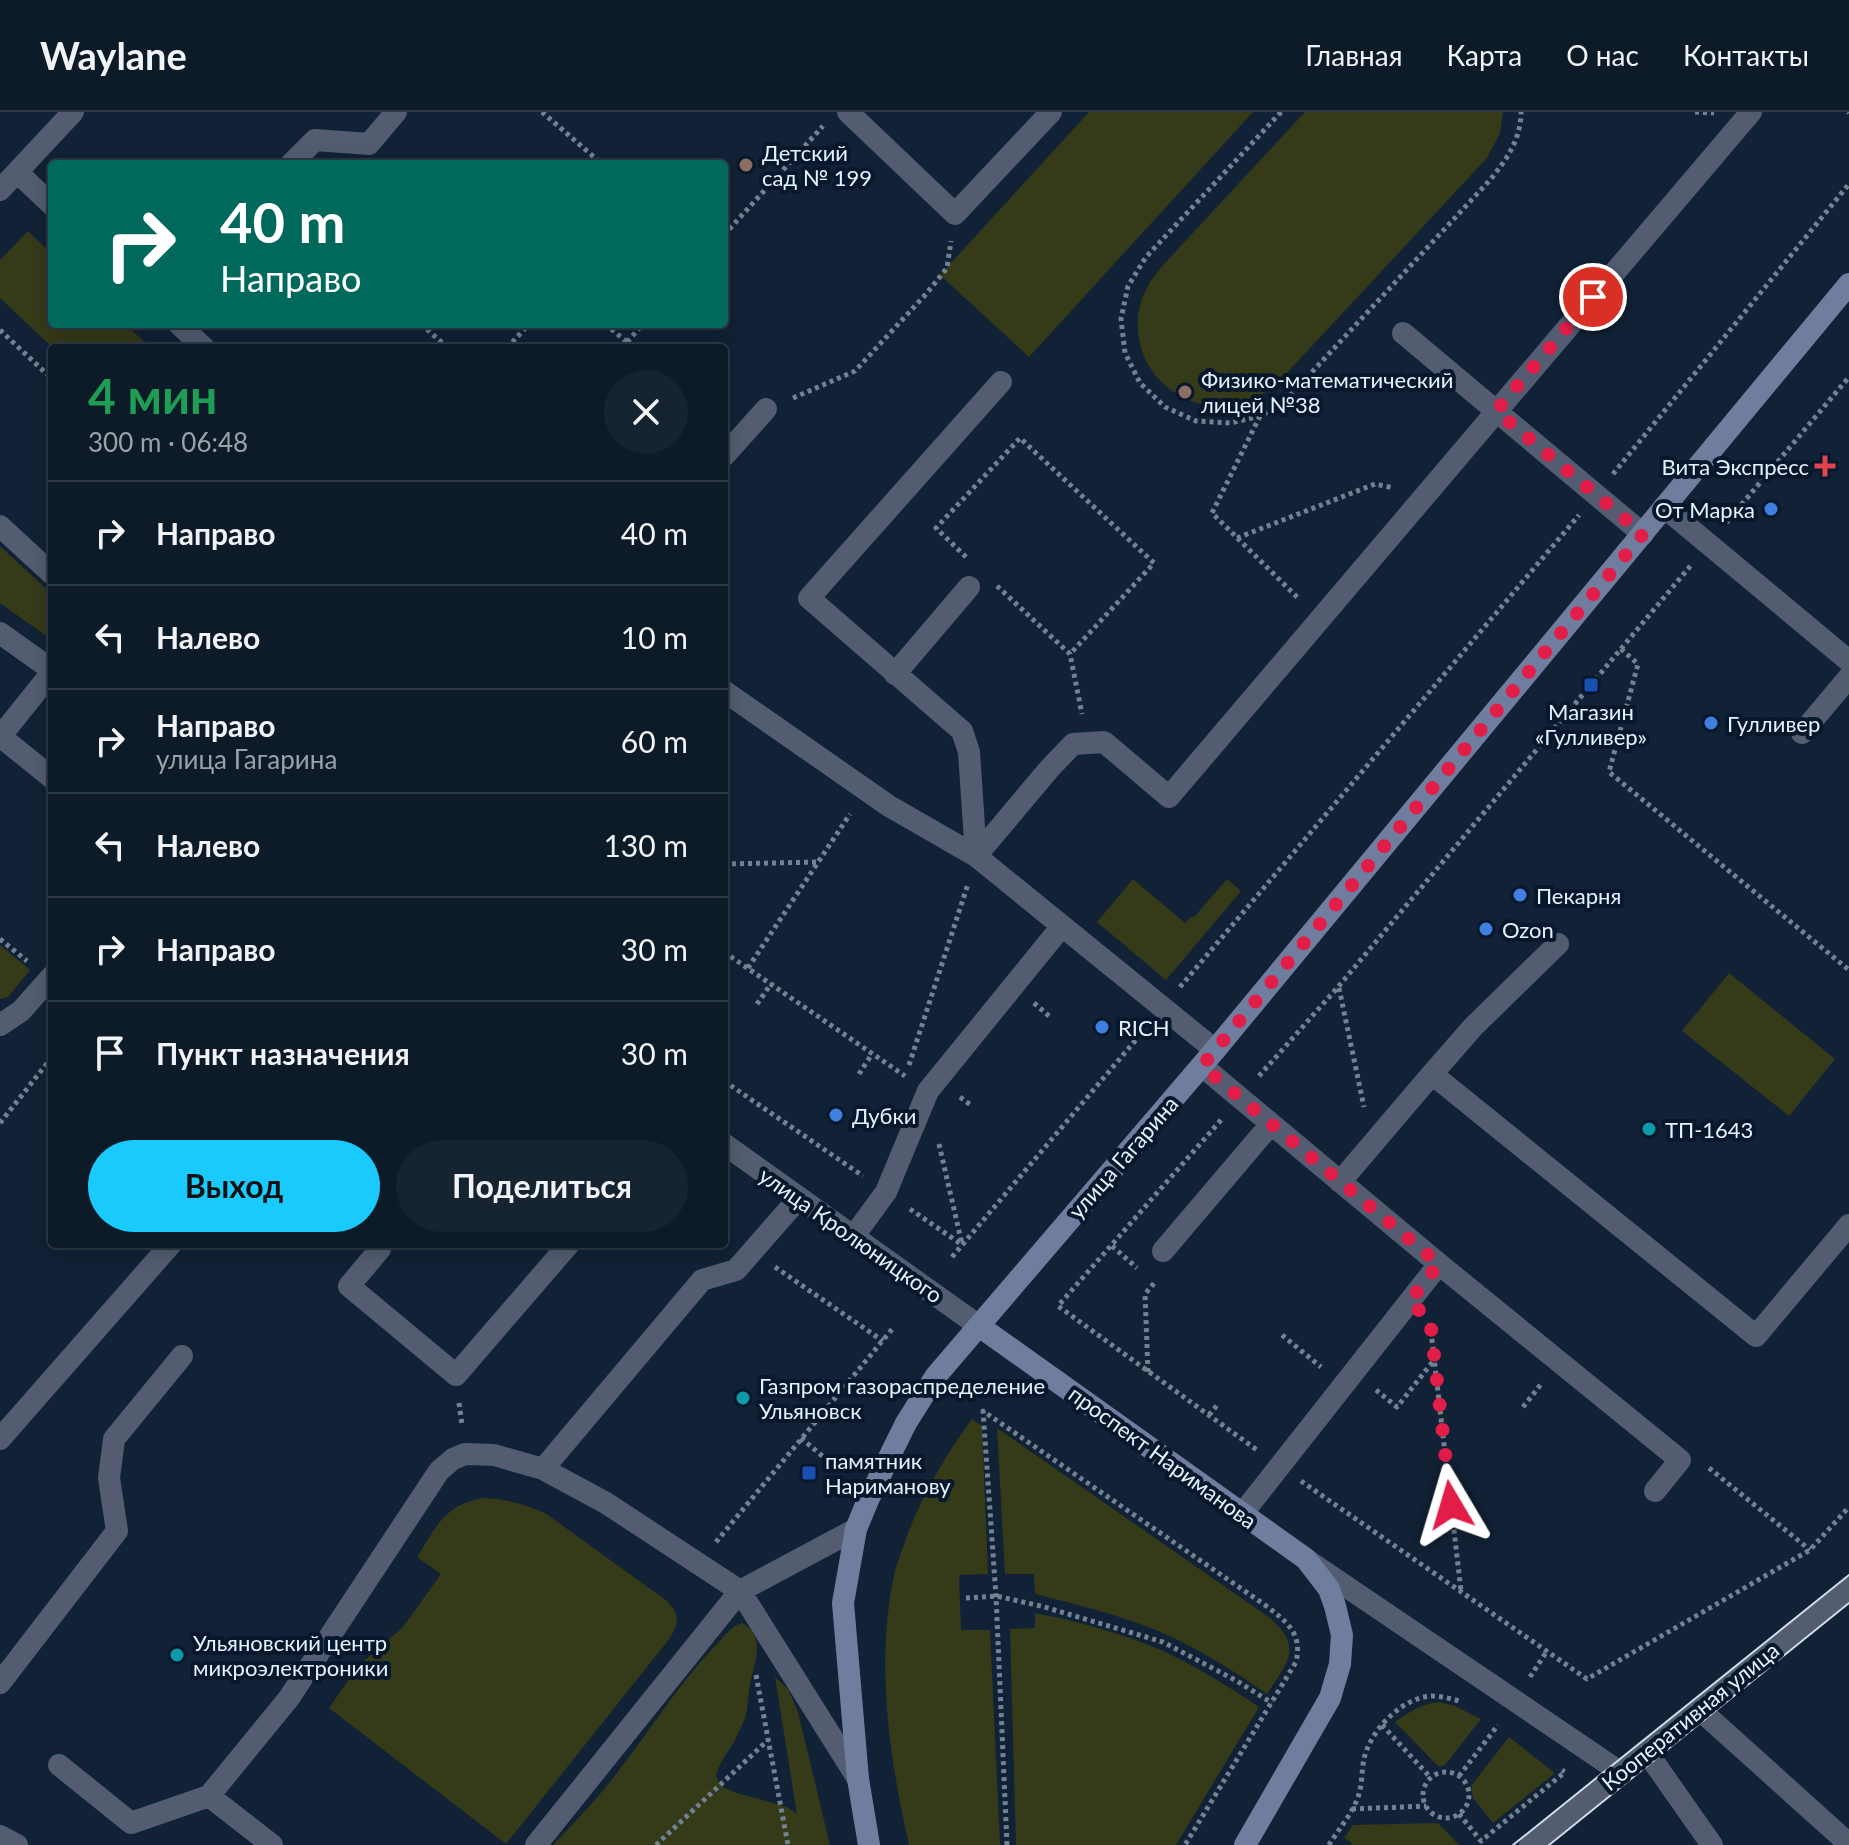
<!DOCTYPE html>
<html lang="ru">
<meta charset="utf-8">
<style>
body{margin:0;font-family:Lato,sans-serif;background:#162330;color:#f1f3f6;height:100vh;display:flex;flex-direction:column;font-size:30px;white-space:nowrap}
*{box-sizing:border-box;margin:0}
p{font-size:26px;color:#9aa1a8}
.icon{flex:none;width:44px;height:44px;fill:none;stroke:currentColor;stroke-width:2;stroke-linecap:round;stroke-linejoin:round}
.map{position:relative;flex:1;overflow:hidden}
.panel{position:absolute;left:48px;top:232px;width:680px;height:904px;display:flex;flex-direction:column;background:#0d1a28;border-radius:8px;box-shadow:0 4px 20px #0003,0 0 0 2px #2d3845}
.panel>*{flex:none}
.banner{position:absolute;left:48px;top:48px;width:680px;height:168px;border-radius:8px;box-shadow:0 4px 20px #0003,0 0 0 2px #2d3845;background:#00695c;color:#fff;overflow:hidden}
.pin{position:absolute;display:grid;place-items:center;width:68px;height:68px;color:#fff;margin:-34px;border:4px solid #fff;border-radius:50%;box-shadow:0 2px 8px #0007}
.me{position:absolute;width:88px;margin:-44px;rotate:353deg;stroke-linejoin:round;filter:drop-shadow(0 0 6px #0008)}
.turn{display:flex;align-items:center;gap:28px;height:168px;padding:0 40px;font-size:36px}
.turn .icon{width:104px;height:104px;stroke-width:2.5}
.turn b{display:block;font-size:56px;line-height:68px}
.round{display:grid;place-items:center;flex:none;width:84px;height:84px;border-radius:42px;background:#162330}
.summary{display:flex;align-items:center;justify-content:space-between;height:136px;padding:0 40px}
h1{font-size:48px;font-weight:700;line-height:60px;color:#1e9e55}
.action{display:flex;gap:16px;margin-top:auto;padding:16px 40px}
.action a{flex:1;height:92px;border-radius:48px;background:#1acafc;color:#111;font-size:32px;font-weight:700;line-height:92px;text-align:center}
.action a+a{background:#162330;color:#f1f3f6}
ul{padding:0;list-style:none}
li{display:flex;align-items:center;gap:24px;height:104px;padding:0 40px;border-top:2px solid #2d3845}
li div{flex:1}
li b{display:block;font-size:30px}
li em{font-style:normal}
header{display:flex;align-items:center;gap:48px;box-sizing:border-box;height:112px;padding:0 40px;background:#0d1a28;border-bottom:2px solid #2d3845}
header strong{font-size:38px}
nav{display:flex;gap:44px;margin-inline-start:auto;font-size:28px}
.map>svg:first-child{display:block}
.green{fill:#353a19}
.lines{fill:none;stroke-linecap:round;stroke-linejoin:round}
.path{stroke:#738293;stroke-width:5;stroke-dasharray:4 4;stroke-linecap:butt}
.service{stroke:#535c71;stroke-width:22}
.minor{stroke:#535c71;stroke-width:22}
.tertiary{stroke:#535c71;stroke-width:22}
.secondary{stroke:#6f7e9f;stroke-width:22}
.tram{stroke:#d0dceb;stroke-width:2}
.route{stroke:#e11d48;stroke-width:14;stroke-dasharray:0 25.2}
.education-dot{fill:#8d6e63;stroke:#08182c;stroke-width:3}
.health-dot{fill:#e0444e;stroke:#08182c;stroke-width:3}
.shop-dot{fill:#3f7fe0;stroke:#08182c;stroke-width:3}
.transit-dot{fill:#1a4fb4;stroke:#08182c;stroke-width:3}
.culture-dot{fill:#0f9aa8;stroke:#08182c;stroke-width:3}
.labels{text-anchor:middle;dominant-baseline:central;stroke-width:8;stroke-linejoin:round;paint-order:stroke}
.poi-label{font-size:22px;fill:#e5f1ff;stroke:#08182c;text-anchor:start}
.street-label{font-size:22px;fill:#e5f1ff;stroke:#08182c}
</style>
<header>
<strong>Waylane</strong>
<nav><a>Главная</a><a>Карта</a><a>О нас</a><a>Контакты</a></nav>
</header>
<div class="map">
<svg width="1849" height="1733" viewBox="0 0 1849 1733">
<rect width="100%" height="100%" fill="#112236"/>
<path class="green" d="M1089,0h164l-224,245 -89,-82z
M1305,0h198l-3,21 -13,25 -203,218c-7,6 -15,15 -24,20 -45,25 -104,2 -119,-48 -3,-13 -5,-29 -1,-42 4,-17 13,-29 24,-42z
M28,119l24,23v70h73l26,24h-98l-53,-50v-38z
M0,434l52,48v46l-52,-37z
M1133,767l52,44 7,-7 2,1 33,-38 14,12 -75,89 -69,-58z
M0,833l30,25 -22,27 -8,2z
M1729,861l106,86 -46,57 -107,-85z
M972,1307l10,7 6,148 -29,1 2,55h29l10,215h-91c-20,-88 -34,-185 -14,-274 3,-12 8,-23 12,-35 16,-43 38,-80 65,-117z
M997,1316l273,190c34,30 17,44 -3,76 -32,-22 -66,-44 -102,-60 -41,-18 -86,-29 -130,-40l-1,-20h-29z
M484,1386c22,1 40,6 61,15l122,88c13,14 12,21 3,37l-164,206 -177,-136 30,-43 44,-38 38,-53 -24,-17c19,-30 28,-53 67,-59z
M1035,1501c42,8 86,20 126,37 35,16 67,36 98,57l-83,138h-160l-6,-216 25,-1z
M742,1511c25,13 12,40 8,61 -2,10 -2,21 -4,31 -2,7 -7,15 -10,23 -6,13 -17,23 -20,38l6,11 15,6 50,14 10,7 -22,-137 13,12 10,23 32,133h-277c23,-24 46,-48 66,-75 34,-43 61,-89 100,-128 7,-8 13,-16 23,-19z
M1439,1590l16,4 26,13 -36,46 -6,2 -44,-45c14,-10 26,-18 44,-20z
M1509,1625l46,36 -62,50 -20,-25 -2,-12z
M1435,1711l4,1 20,21h-108l1,-2 -8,-5 9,-13z"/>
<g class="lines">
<path class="path" d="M542,0l60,52
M1281,0l-135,145 -18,29 -7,33 4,34 15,30 25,24 31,14 34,2 31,-7 26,-17 203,-219c17,-21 31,-41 31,-68
M1695,0l19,1
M1848,0l1,1
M724,123l99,-109
M421,212l27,24
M605,212l22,18
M0,218l52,49
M507,236l22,-24
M622,236l21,-24
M793,286l62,-27 71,-77 21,-26 4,-27
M1260,304l-48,97 87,86
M1613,362l236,-290
M1726,411l123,-146
M1237,426l138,-54 19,4
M966,445l-30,-29 84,-90 134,125 -84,91
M997,474l73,68 12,60
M1621,537l17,15 -29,108 240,198
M724,752l94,-2
M0,827l27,22
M724,840l181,124
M748,856l102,-154
M1180,875l399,-472
M1339,876l25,119
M1034,891l15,13
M757,892l14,-20
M909,953l59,-181
M859,962l13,-20
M1259,964l79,-89 354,-423
M724,969l139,95
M960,985l12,9
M1221,1008l-163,186 199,144
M0,1011l52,-66
M939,1032l23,100
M910,1097l51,35
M1112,1134l25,22
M952,1145l193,-228
M775,1155l108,74
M1430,1211l31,268
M1282,1223l39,32
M1148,1260l-3,-78 10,-12
M1376,1278l21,17 37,-47
M459,1291l3,22
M1523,1295l19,-24
M1209,1303l9,-11
M801,1326l26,22
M1709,1356l101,82
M1301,1369l286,198 223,-129 39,-43
M716,1430l177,-214
M966,1486l30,-2 45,10 122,36 74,39 35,22
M756,1563l32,170
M1530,1565l17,-26
M1382,1613l49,53
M1423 1683a23 23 0 1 1 46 0a23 23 0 1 1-46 0Z
M1459,1664l39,-51
M1352,1697l74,-3
M1459,1702l22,27 84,-69 -3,-2
M656,1733l112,-105
M1007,1733l-11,-249 -13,-185 282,194c21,16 38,28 31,57l-111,183
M1329,1733c9,-15 23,-31 29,-48 5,-13 3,-29 7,-42 8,-27 37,-57 66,-59 10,0 22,3 31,6"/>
<path class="service" d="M848,0l107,102 96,-102
M291,52l24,-24 54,4 27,-32
M0,78l17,-18
M52,93l-35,-33 56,-60
M179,212l25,24
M1403,221l240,201
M1001,270l-192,216 153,133 7,21 7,104 239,194
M724,344l42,-47
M1664,395l185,154
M0,414l52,48
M895,562l74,-87
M724,579l165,115 87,50 74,-88 23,-24 31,-2 65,55 582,-685
M1802,621l47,-56
M0,624l52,42
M0,625l52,-65
M1202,954l237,198 241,196 -25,31
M1432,962l41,-47 85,-83
M1340,1070l92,-108 324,262 93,-111
M853,1125l33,-45 42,-101 134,-165
M374,1132l6,5 -31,37 107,89 113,-131
M1163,1139l108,-127
M0,1327l171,-195
M543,1357l159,-189 34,-10 63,-72
M1242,1402l197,-250
M0,1571l117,-152 -8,-53 5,-39 68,-83
M1699,1597l150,135
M1646,1639l66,94
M59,1653l72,58 78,-27 80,-98 150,-227 14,-12 12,-5 29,1 49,14 63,34 134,88 118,188
M209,1684l63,49
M0,1724l17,9
M536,1733l204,-254 116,-62"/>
<path class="minor" d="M0,913l21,-14 31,-35"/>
<path class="tertiary" d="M0,521l52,37
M724,1032l255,182
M1310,1450l310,210
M1530,1733l319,-257"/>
<path class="secondary" d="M979,1214l327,233 23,30 6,17 7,29 -2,29 -10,34 -85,147
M869,1733l-11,-66 -15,-176 13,-74 12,-29 38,-77 29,-46 280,-327 634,-766"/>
<path class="tram" d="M1513,1733l336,-270
M1549,1733l300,-242"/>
</g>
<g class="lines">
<path class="route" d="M1451,1393l-21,-186 -21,-17 30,-38 -237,-198 441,-532 -147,-123 97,-114"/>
</g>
<g class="education-dot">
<circle cx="746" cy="53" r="8"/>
<circle cx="1185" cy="280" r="8"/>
</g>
<path class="health-dot" d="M1821 342h8v8h8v8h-8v8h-8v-8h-8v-8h8z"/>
<g class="shop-dot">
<circle cx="1771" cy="397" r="8"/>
<circle cx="1711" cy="611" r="8"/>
<circle cx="1520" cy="783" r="8"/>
<circle cx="1486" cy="817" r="8"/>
<circle cx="1102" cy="915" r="8"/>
<circle cx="836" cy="1003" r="8"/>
</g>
<g class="transit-dot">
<rect x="1583" y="565" width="16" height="16" rx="4"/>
<rect x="801" y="1353" width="16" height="16" rx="4"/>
</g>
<g class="culture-dot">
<circle cx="1649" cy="1017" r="8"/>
<circle cx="743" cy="1286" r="8"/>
<circle cx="177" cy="1543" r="8"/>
</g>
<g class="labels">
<g class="poi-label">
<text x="762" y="40">Детский<tspan x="762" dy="25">сад № 199</tspan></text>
<text x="1201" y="267">Физико-математический<tspan x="1201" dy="25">лицей №38</tspan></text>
<text x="1809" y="354" text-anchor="end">Вита Экспресс</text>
<text x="1755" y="397" text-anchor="end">От Марка</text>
<text x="1591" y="599" text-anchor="middle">Магазин<tspan x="1591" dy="25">«Гулливер»</tspan></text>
<text x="1727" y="611">Гулливер</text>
<text x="1536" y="783">Пекарня</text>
<text x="1502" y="817">Ozon</text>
<text x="1118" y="915">RICH</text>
<text x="852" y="1003">Дубки</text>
<text x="1665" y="1017">ТП-1643</text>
<text x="759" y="1273">Газпром газораспределение<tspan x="759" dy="25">Ульяновск</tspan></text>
<text x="825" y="1348">памятник<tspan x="825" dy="25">Нариманову</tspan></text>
<text x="193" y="1530">Ульяновский центр<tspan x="193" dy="25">микроэлектроники</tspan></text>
</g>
<g class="street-label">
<text transform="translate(1123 1045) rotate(-49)">улица Гагарина</text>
<text transform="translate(851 1123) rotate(35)">улица Кролюницкого</text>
<text transform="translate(1163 1345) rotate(36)">проспект Нариманова</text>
<text transform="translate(1690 1604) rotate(-39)">Кооперативная улица</text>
</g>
</g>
</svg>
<div class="pin" style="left:1593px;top:185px;background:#d93025"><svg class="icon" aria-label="arrive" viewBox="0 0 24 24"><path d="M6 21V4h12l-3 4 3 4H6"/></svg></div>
<svg class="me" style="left:1451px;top:1393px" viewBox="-20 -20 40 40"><path d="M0-17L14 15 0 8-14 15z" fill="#e11d48" stroke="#fff" stroke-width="4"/></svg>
<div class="banner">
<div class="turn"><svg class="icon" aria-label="right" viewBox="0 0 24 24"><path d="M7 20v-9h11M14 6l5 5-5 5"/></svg><div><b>40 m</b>Направо</div></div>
</div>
<section class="panel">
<div class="summary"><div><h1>4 мин</h1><p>300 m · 06:48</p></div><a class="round"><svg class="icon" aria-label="close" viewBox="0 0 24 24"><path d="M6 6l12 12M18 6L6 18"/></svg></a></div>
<ul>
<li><svg class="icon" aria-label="right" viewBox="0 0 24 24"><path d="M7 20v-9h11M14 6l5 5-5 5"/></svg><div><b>Направо</b></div><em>40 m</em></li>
<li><svg class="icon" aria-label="left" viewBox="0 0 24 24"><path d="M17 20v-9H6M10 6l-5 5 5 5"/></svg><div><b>Налево</b></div><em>10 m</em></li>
<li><svg class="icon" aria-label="right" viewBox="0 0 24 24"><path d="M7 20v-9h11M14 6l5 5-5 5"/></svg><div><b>Направо</b><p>улица Гагарина</p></div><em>60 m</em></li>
<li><svg class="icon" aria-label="left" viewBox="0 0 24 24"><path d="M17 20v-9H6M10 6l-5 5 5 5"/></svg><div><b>Налево</b></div><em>130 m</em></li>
<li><svg class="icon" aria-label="right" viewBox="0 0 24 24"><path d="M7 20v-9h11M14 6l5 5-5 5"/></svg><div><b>Направо</b></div><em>30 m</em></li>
<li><svg class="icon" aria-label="arrive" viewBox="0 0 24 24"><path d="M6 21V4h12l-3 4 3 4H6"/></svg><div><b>Пункт назначения</b></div><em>30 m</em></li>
</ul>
<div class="action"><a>Выход</a><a>Поделиться</a></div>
</section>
</div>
